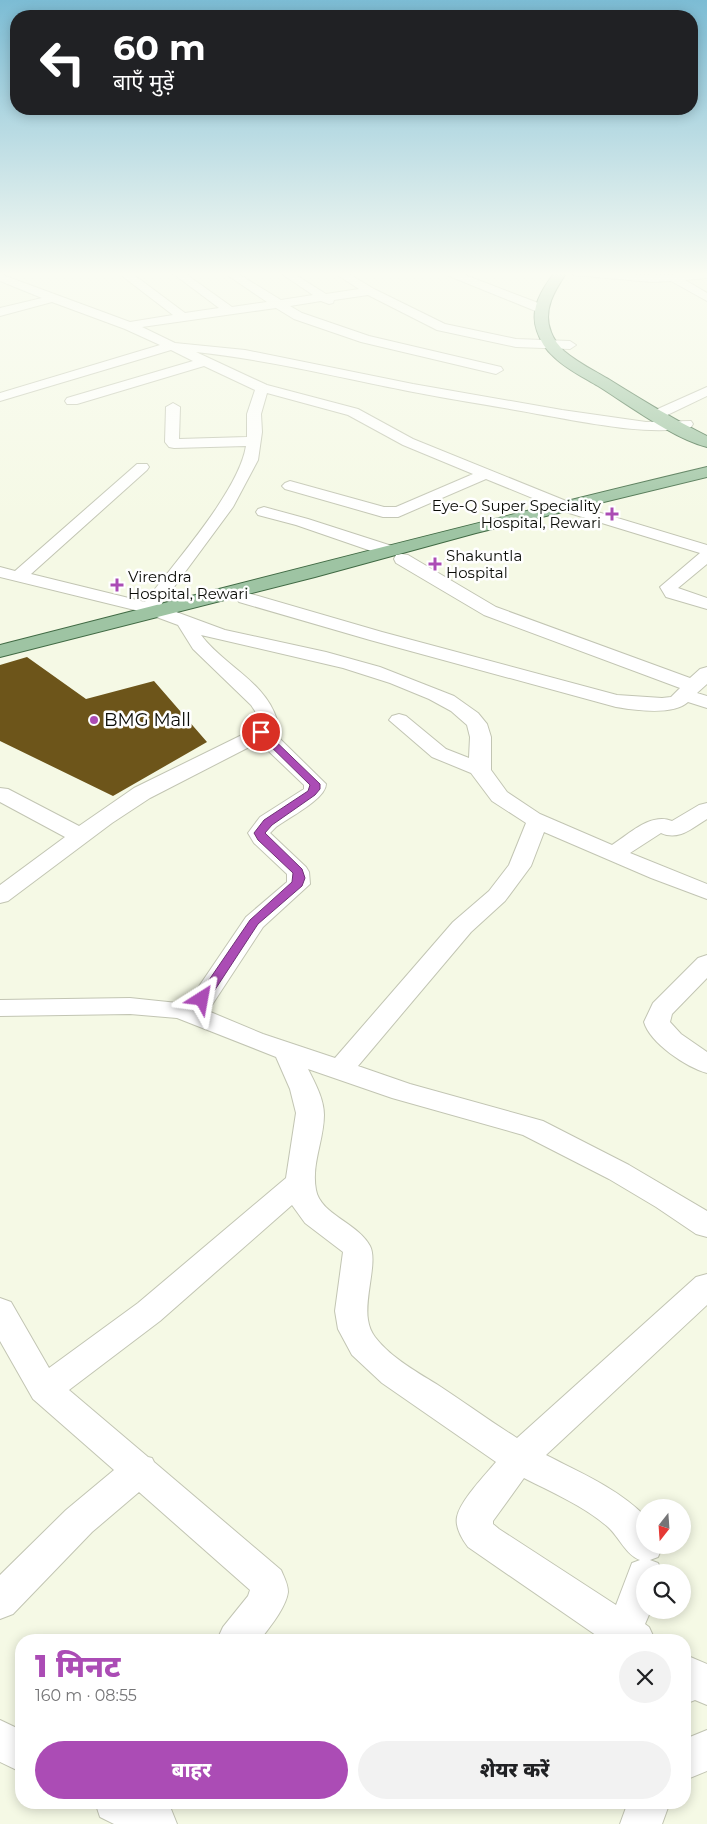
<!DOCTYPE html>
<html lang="hi">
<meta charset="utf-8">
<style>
body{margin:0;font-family:Montserrat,"Noto Sans Devanagari",sans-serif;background:#f2f2f2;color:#202124;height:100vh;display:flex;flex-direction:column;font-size:19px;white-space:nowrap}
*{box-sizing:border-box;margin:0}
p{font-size:16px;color:#757577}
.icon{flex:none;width:28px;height:28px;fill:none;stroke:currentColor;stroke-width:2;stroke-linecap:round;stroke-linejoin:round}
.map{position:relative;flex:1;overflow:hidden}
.panel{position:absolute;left:15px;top:1634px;width:676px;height:175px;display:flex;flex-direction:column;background:#fff;border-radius:20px;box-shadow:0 2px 12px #0003}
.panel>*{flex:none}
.guide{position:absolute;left:10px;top:10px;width:688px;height:105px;border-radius:20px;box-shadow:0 2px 12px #0003;background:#202124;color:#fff;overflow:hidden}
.needle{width:32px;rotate:197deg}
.controls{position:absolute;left:636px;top:1499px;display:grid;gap:10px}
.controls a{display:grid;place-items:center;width:55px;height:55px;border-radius:50%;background:#fff;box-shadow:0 2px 12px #0003;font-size:25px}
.pin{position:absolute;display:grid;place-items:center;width:42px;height:42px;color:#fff;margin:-21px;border:2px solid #fff;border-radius:50%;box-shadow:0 1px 5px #0007}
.me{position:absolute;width:55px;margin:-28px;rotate:34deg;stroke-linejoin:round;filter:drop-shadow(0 0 4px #0008)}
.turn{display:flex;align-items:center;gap:18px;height:105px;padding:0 20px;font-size:22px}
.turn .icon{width:65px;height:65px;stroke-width:2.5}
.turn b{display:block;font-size:35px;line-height:42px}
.round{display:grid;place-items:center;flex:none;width:52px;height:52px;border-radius:26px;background:#f2f2f2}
.headline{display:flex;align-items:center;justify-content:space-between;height:85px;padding:0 20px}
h1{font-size:30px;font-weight:800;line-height:38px;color:#ab4cb5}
.cta{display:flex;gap:10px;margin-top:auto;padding:10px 20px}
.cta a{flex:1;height:58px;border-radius:30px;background:#ab4cb5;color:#fff;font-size:20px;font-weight:800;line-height:58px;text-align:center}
.cta a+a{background:#f2f2f2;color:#202124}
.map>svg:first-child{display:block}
.building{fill:#6d551a}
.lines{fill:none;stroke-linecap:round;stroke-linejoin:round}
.minor-casing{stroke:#c2c5b3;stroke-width:2}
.major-casing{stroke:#406a44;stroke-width:2}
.minor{fill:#fff;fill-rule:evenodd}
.major{fill:#9ec4a3;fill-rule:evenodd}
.route{fill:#ab4cb5;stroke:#6f3176}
.poi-dot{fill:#ab4cb5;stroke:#fff;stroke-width:2}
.labels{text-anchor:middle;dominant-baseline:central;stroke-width:5;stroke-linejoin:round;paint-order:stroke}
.far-poi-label{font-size:15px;fill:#0b0c07;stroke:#fff;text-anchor:start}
.poi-label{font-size:18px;fill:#0b0c07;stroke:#fff;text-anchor:start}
</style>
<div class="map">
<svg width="707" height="1824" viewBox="0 0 707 1824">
<rect width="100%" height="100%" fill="#f5f9e5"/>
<path class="building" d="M27,657l59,42 68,-18 53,61 -94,54 -113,-55v-76z"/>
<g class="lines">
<defs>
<path id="minor" d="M117,272h13l55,41 34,-5 -48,-36h12l49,35 35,-5 -44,-30h12l46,28 32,-5 -34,-23h12l35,22 33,-5 -26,-17h13l28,17 71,35 71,15 54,2 6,4 -6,4 -54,-2 -79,-17 -69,-35 -34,5 -1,3 -4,1 -8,-3 -31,5 12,7 67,23 132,31 2,3 -7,4 -135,-32 -67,-23 -18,-11 -134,19 33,16 70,7 168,34 149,26 84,12 45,-1 2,3 -2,3c-42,10 -111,-6 -154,-13 -42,-8 -83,-14 -124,-22 -72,-14 -144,-32 -217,-40l71,33 91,24 55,30 168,68 126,38v19l-29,24 29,10v11l-41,-12 -6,-10 40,-34 -131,-40 -83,-34 -88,38h-15l-98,-28 -3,-3 3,-3 5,-2 94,26h12l77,-33 -70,-29 -55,-30 -81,-22 -6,21 1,18 -4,28 -25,47 -73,99 65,24 101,22 54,15 74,29 24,17 9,11 4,13v33l16,22 33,22 72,31c17,-11 39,-33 60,-24l27,-16 8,-2v16c-15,9 -28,22 -46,14l-31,20 77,31v15l-56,-21 -107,-46 -13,34 -26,35 -34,31 -113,134 52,18 133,37 86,44 78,46v26l-11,-3 -40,-27 -47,-28 -86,-44 -131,-37 -84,-29c7,14 16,30 16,46 0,25 -13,49 -8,75 4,24 42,33 54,56 8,15 -6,52 -2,74 1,6 3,12 7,17 17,22 44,36 66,50 26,17 50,35 76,51l179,-161 11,-3v31l-161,150c35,18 71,33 99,61v29h18l-5,12 -8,3 8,3 4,9h-17v38h6l-6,14 4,3 6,13h-52l-135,-93c-6,-8 -13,-20 -11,-30 3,-16 28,-42 39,-55l-114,-79 -30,-28 -14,-26 -3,-18 8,-59 -38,-29 -13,-18 -132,116 -91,69 79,67 4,1 2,4 127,108c3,7 7,14 7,22 -2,16 -19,36 -28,48h-43l6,-13 25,-31 2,-6 -111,-98 -47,40 -79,82 -13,5v-44l66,-65 48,-40 -81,-71 -33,-58v-43l11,4 38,66 89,-65 148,-125 10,-65 -6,-24 -14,-32 -99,-39 -47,-4 -130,2v-16l130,-2 57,6 59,-87 41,-35v-8l-33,-31 -6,-10 12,-16 44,-28v-4l-45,-43 -109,56 -38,25 -104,78 -8,2v-18l65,-48 -65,-35v-14l8,1 71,37 55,-38 112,-55 11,-10 -2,-12 -4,-6 -58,-56 -15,-24 -35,-13 -143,-35v-10l15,4 122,-107h10l2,3 -2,3 -116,104 114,28c29,-39 94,-111 101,-156l-72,2 -5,-1 -4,-5 1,-35 7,-4 7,4 -1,32 68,-2v-23l8,-24 -51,-24 -127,38h-10l-2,-3 2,-3 126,-37 -22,-11 -171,51v-8l160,-48 -35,-16 -73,-27 -52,14v-8l42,-10 -42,-17v-7l130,48 43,-7zM201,635l142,33 47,15 39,16 22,12 16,14 3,12 -1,21 -23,-9 -40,-33 -7,-2 -7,2 -3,4 43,37 39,16 21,28 34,22 -17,42 -20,26 -36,31 -118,136 -72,-24 -55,-23 55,-84 47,-43 -1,-12 -3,-5 -36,-34 6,-6c12,-9 50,-28 50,-43l-54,-53 5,-11c-11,-38 -54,-55 -76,-85zM524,1478c29,15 60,28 84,49 11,10 18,28 32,33l-8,3 -16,42 -117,-76 -6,-5v-3z
M442,272h15l89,34 2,3 -6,4 -4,-1 -94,-38z
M568,272h41l43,4 55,-4v6l-22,2 22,13v8l-36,-20 -19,1 -78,-7z
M707,387v9l-46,22h-10l-2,-3 2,-3z
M264,507l44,12 87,28 2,4 -2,4h-12l-87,-30 -38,-10 -2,-3 2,-3z
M402,554l6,1 88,52 194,71 10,-9 7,-2v17l-10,9 10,3v12l-19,-6c-15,14 -54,8 -72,5l-246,-67 -131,-38 -3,-4 3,-4 6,-1 6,1 131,38 235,63 45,3 9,-1 9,-9 -196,-73 -88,-52 -2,-4 2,-4z
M707,955v23l-35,36 -2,8 11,12 26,18v21c-21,-6 -57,-30 -63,-51l9,-19 45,-45z
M688,1656l19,8v41l-12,-5 -10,4v-47z
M0,1720l21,10v42l-21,-10z
M707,1730v41l-22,9v-41z
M95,1802h63l13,7 6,15h-63l-14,-7z
M628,1802h42l-8,22h-42z"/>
<path id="major" d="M555,272h12c-12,18 -25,38 -16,60 3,8 8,14 13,19 14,12 31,20 46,29 32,20 63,39 97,56v11c-33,-8 -80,-43 -109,-61 -15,-9 -32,-17 -45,-30 -7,-6 -13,-16 -16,-25 -8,-22 5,-42 18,-59z
M707,467v10l-231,56 -161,44 -315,80v-12c236,-60 471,-122 707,-178z"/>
</defs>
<use href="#minor" class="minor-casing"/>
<use href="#major" class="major-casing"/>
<use href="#minor" class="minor"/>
<use href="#major" class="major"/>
</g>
<linearGradient id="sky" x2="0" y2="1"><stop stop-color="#7cbcd4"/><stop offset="0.52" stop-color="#fafcf3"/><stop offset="1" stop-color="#fafcf3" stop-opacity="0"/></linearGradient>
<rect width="707" height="527" fill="url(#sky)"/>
<path class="route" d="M261,729l3,1 56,54v5l-5,6 -43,30 -7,8 37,36 3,9 -3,8 -44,38 -51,78 -5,1 -6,-4 54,-79 42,-38 1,-9 -35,-33 -4,-7 10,-13 44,-29 2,-6 -52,-51v-4z"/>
<g class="poi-dot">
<path d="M609.5 506.5h5v5h5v5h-5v5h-5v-5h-5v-5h5z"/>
<path d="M432.5 556.5h5v5h5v5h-5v5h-5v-5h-5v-5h5z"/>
<path d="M114.5 577.5h5v5h5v5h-5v5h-5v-5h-5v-5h5z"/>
<circle cx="94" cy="720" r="5"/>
</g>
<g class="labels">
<g class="far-poi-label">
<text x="601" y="505" text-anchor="end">Eye-Q Super Speciality<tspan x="601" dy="17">Hospital, Rewari</tspan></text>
<text x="446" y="555">Shakuntla<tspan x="446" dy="17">Hospital</tspan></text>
<text x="128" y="576">Virendra<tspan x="128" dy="17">Hospital, Rewari</tspan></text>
</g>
<g class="poi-label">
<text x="104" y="720">BMG Mall</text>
</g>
</g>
</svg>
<div class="controls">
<a><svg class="needle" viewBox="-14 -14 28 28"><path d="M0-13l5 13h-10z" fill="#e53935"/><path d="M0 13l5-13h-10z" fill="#757577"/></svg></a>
<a><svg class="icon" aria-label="search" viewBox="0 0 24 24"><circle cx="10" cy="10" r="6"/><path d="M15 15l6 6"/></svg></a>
</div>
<div class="pin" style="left:261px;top:732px;background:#d93025"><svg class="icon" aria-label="arrive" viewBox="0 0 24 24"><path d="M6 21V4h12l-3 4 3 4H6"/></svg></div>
<svg class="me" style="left:202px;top:999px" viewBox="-20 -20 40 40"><path d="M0-17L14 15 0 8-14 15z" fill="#ab4cb5" stroke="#fff" stroke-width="4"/></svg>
<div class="guide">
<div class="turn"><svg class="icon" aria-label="left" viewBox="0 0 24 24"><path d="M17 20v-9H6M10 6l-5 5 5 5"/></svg><div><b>60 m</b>बाएँ मुड़ें</div></div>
</div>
<section class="panel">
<div class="headline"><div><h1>1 मिनट</h1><p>160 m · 08:55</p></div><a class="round"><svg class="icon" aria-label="close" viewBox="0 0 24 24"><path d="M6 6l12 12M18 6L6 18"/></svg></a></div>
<div class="cta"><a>बाहर</a><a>शेयर करें</a></div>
</section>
</div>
